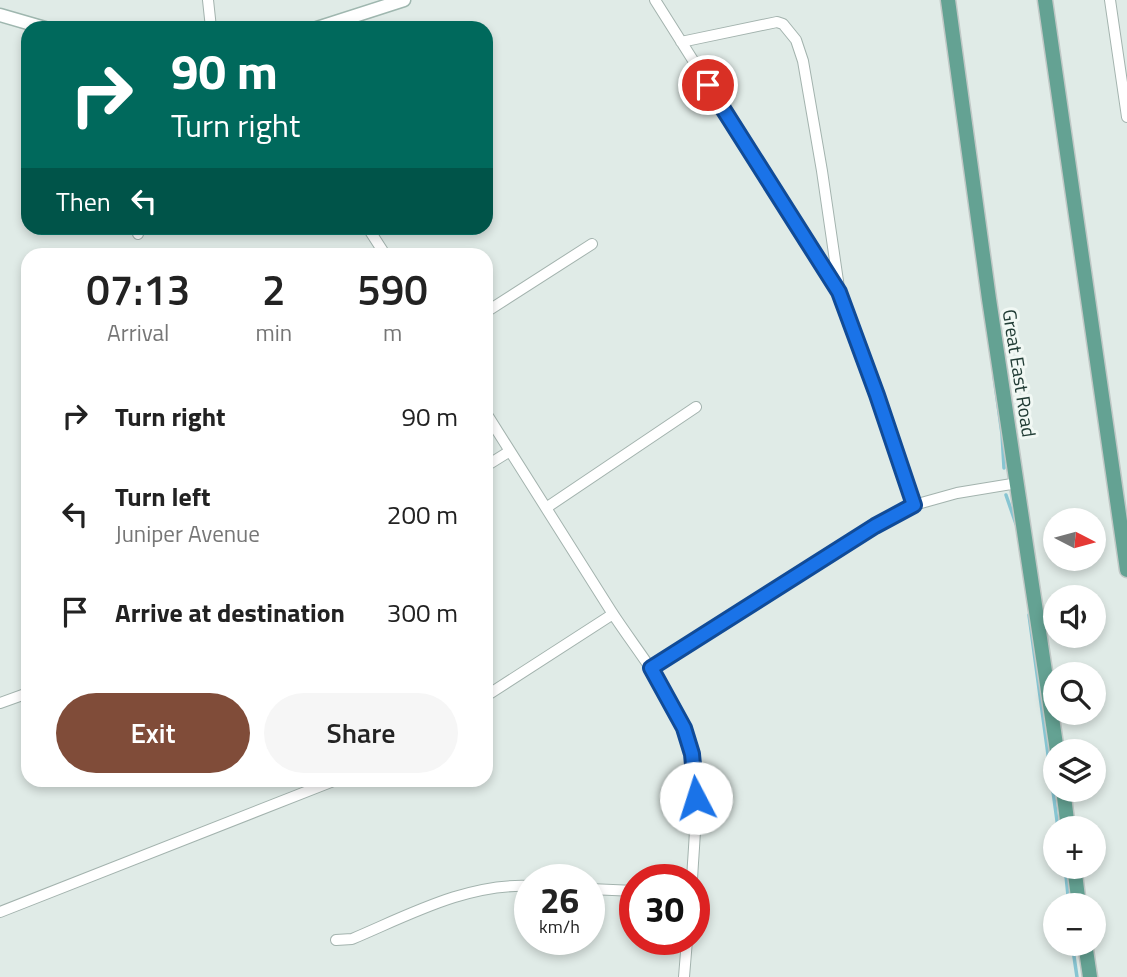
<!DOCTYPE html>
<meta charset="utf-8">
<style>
body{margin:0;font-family:"Titillium Web",sans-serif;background:#f6f6f6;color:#222;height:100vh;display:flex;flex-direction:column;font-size:26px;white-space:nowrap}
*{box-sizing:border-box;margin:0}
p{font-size:23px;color:#767676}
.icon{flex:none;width:38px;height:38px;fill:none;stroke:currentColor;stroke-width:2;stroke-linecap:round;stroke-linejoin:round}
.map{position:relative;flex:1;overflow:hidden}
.sheet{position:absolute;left:21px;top:248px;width:472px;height:539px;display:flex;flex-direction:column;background:#fff;border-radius:21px;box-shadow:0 4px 10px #0003}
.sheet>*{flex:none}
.guide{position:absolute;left:21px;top:21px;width:472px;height:214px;border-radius:21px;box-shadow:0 4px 10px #0003;background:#00695c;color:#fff;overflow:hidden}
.needle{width:46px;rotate:96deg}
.tools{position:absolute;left:1043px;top:508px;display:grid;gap:14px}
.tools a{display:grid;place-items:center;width:63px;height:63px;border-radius:50%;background:#fff;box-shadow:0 4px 10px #0003;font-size:35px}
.speed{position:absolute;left:514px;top:864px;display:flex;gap:14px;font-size:35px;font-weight:700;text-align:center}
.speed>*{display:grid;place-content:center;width:91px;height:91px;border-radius:50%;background:#fff;box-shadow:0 4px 10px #0003;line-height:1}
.speed small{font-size:18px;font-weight:400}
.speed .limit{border:10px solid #d22;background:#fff;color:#111}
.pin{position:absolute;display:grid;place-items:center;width:60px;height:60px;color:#fff;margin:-30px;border:4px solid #fff;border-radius:50%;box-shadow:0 2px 7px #0007}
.me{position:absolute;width:77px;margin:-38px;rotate:355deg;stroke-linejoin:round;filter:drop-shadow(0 0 5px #0008)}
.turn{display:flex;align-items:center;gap:24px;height:147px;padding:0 35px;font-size:32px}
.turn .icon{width:91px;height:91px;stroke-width:2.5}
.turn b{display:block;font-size:49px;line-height:60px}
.then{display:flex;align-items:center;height:66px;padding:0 35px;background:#0003;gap:14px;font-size:26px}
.eta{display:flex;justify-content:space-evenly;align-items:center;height:119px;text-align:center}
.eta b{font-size:42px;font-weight:600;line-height:49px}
.primary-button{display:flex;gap:14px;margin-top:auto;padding:14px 35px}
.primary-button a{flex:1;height:80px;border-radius:42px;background:#804c39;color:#fff;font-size:28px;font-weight:600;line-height:80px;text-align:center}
.primary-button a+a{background:#f6f6f6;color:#222}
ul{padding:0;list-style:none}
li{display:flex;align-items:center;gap:21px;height:98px;padding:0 35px}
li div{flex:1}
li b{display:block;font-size:26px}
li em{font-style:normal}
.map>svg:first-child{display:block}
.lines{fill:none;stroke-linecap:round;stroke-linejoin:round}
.stream{stroke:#87c5d2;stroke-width:3.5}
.street-casing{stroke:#a3b3ae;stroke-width:12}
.secondary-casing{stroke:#9fb7af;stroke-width:15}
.primary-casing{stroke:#c1c8c6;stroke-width:17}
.street{stroke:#fff;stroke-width:10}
.secondary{stroke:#fff;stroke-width:12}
.primary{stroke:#64a293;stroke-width:14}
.route-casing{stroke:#114b97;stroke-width:18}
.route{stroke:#1a73e8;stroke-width:12}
.labels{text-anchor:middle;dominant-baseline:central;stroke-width:6;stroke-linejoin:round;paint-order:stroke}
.street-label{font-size:19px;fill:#213c35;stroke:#f1f8f4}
</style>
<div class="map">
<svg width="1127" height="977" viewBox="0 0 1127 977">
<rect width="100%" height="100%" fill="#e0ebe7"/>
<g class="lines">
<path class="stream" d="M994,376l8,58 2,34
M1006,495l10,29
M1029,615l29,213
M1065,866l4,39
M1072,943l5,34"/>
<defs>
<path id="street" d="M208,0l3,28
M655,0l184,292 38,103 37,110
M1110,0l17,117
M681,42l96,-20 6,2 13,16 7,21 19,110 17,117
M137,228l1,6
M368,228l18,28
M486,312l106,-68
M486,413c42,66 83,132 125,198 29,45 69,89 80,142 9,41 3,86 1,127
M486,466l24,-15
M546,508l150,-101
M651,668l224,-142 39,-21 43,-12 61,-10
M486,696l127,-82
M0,703l28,-10
M590,889l45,2
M0,912l336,-132
M336,940l16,-1c57,-24 115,-56 178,-53
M684,977l3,-37"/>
<path id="secondary" d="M0,15l45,13
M317,28l87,-28"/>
<path id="primary" d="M948,0l41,299 68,452
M1045,0l82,570
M1063,789l5,39
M1074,866l5,39
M1085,943l5,34"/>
</defs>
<use href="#street" class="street-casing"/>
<use href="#secondary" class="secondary-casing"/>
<use href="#primary" class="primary-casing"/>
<use href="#street" class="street"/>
<use href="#secondary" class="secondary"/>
<use href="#primary" class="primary"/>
</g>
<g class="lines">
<defs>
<path id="route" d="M696,798l-4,-44 -8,-26 -33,-60 224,-142 39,-21 -37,-110 -38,-103 -131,-207"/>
</defs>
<use href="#route" class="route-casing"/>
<use href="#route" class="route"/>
</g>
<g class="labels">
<g class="street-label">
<text transform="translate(1020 373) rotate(81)">Great East Road</text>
</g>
</g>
</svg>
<div class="tools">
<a><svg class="needle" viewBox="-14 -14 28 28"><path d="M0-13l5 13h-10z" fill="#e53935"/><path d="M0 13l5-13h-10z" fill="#767676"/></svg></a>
<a><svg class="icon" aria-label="sound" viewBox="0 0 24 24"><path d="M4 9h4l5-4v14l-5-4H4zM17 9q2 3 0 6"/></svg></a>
<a><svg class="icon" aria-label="search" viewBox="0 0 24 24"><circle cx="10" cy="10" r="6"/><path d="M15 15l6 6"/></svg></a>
<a><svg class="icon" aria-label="layers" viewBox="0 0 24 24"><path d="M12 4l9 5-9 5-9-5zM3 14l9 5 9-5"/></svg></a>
<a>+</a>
<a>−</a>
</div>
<div class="speed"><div>26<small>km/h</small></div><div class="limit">30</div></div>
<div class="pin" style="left:708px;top:85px;background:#d93025"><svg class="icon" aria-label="arrive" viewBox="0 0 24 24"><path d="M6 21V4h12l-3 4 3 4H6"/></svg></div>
<svg class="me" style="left:696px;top:798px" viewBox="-20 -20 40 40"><circle r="19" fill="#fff"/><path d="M0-13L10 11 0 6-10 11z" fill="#1a73e8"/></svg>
<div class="guide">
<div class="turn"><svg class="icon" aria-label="right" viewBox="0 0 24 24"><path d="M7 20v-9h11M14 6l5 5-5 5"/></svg><div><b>90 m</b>Turn right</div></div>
<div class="then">Then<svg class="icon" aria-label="left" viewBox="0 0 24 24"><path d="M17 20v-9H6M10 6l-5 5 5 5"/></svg></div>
</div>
<section class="sheet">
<div class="eta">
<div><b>07:13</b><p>Arrival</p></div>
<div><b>2</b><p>min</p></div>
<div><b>590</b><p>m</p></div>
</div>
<ul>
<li><svg class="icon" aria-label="right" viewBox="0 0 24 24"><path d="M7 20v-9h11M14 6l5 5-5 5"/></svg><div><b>Turn right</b></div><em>90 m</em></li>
<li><svg class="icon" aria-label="left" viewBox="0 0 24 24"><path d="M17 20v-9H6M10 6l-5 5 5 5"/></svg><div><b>Turn left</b><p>Juniper Avenue</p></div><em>200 m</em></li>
<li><svg class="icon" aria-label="arrive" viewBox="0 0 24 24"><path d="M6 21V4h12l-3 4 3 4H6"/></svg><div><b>Arrive at destination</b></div><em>300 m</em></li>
</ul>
<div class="primary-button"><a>Exit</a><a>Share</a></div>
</section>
</div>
